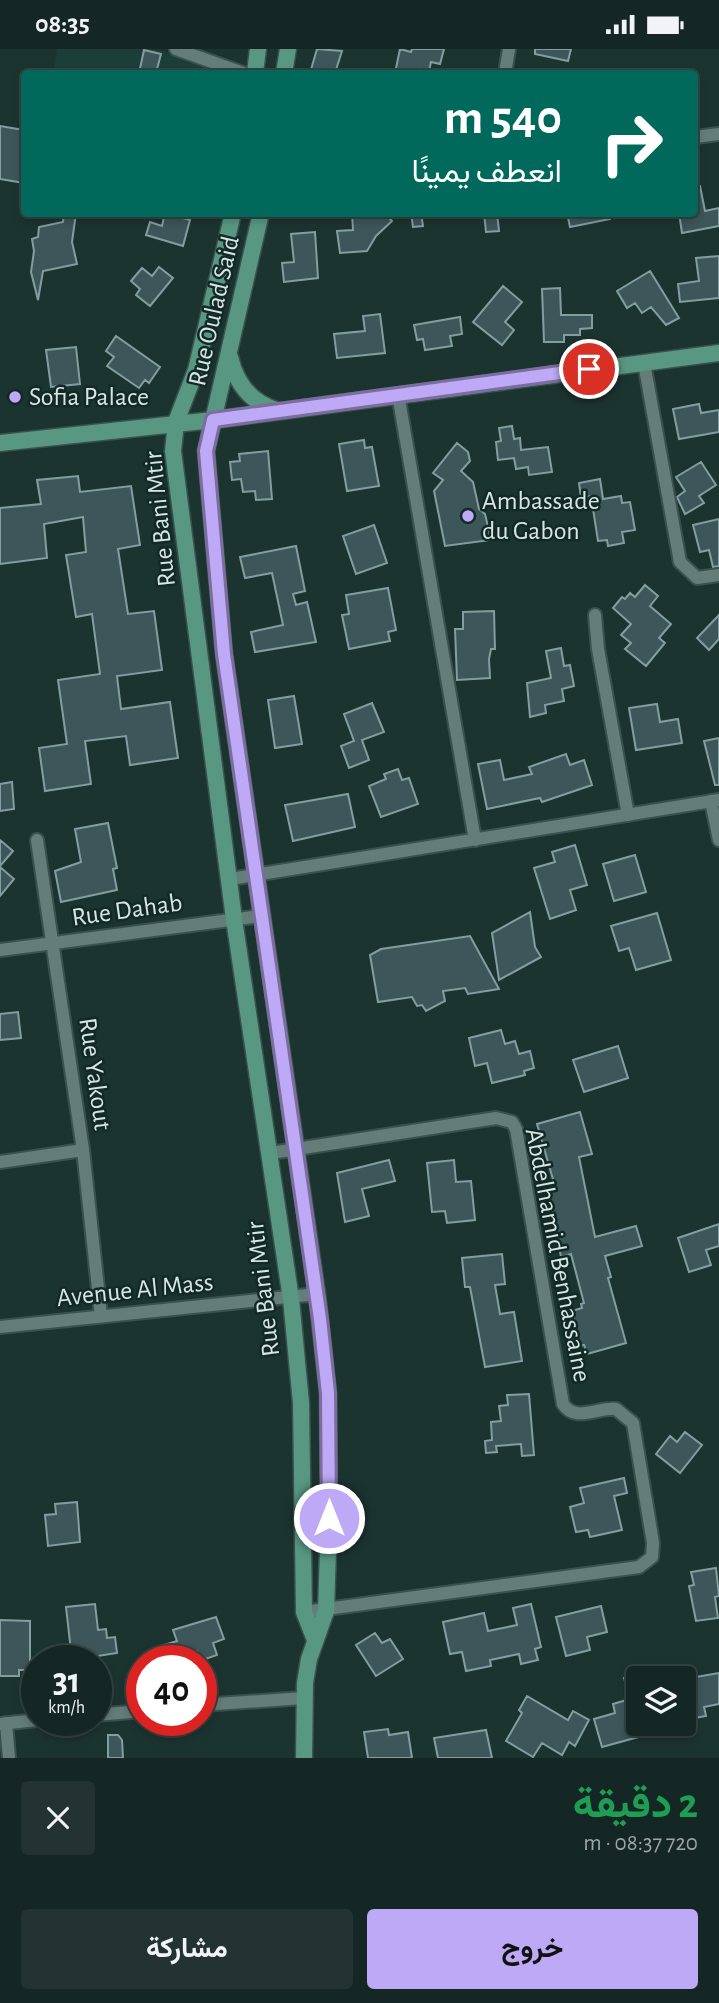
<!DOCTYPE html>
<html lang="ar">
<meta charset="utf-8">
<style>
body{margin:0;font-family:"Alegreya Sans",Vazirmatn,sans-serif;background:#223331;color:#f1f3f6;direction:rtl;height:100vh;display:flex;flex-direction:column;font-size:26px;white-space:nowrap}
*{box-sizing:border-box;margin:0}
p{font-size:23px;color:#9da5a6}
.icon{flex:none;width:38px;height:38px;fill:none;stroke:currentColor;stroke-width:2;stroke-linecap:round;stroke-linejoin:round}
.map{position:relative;height:1709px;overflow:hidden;direction:ltr}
.sheet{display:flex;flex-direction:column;background:#152724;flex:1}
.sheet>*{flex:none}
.guide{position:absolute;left:21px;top:21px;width:677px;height:147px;border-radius:7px;box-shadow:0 4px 10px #0003,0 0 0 2px #344441;direction:rtl;background:#00695c;color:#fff;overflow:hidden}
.buttons{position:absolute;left:626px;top:1617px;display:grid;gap:14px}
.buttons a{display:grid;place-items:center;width:70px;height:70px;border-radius:7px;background:#152724;box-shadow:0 4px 10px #0003,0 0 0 2px #344441;font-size:35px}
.speed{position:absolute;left:21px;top:1596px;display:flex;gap:14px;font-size:35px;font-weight:700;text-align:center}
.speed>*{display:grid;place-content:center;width:91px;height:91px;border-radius:50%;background:#152724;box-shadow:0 4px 10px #0003,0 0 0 2px #344441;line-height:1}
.speed small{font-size:18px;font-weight:400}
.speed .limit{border:10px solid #d22;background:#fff;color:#111}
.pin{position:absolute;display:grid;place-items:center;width:60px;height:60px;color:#fff;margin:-30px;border:4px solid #fff;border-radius:50%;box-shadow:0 2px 7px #0007}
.me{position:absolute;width:77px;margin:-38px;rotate:0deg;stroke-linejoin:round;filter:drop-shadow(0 0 5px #0008)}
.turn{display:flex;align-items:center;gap:24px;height:147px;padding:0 21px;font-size:32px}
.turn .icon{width:91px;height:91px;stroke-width:2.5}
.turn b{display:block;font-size:49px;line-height:60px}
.round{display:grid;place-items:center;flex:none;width:74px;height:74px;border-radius:7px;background:#223331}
.head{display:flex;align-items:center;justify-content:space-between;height:119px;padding:0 21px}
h1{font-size:42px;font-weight:700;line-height:52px;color:#1e9e55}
.cta{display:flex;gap:14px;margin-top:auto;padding:14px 21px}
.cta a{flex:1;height:80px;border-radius:7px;background:#bda9f5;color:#111;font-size:28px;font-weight:700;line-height:80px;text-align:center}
.cta a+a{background:#223331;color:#f1f3f6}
.status{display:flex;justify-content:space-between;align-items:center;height:49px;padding:0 35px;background:#152724;direction:ltr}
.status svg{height:19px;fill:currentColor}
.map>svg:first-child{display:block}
.built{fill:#1c3e39}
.building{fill:#3d5659;stroke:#839ea1;stroke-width:2}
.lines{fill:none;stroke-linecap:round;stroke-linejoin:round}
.street-casing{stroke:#3b514d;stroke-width:16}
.secondary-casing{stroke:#3b514d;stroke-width:19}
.street{stroke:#647d79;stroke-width:12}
.secondary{stroke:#589781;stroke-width:16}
.route-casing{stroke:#7b6e9f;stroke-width:18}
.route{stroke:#bda9f5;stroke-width:12}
.poi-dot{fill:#bda9f5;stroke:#122a26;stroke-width:2.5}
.labels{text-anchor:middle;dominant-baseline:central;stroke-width:5;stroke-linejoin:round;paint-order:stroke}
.street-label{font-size:26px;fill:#d8e6e3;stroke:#122a26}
.poi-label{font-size:26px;fill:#d8e6e3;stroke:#122a26;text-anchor:start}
</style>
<div class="status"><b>08:35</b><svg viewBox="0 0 49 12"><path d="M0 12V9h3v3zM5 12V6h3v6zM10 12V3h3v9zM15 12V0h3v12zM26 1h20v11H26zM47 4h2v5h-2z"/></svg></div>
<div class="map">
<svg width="719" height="1709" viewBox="0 0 719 1709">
<rect width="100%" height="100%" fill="#1c3430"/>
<path class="built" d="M57,0h98l65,24h-166z"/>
<path class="building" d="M317,0l25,2 -7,22h-25z
M400,0l11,3 1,-3h32l-4,15 -9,-2 -2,9 -9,-2 -1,4h-24z
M535,0h36l-3,12 -33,-7z
M144,1l17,4 -5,19h-17z
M0,77l24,4v53l-24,-4z
M695,137h5l5,25 14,-3v18l-37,7 -3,-20h16z
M64,164h12l-4,29 5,22 -34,7 -5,29 -7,-28 3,-21 -2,-12 6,-2 1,-10 24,-5z
M165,164l25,7 -7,26 -37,-11 4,-13 12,4z
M352,164h32l8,8 -16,15 -9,15 -27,2 -3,-22 16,-1z
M411,164h10l2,13 -10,1z
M484,164h13l2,18 -13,1z
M567,164h42l1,6 -40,8z
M315,183l3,46 -34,4 -2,-19 12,-1 -3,-28z
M719,207v42l-39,4 -2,-18 21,-3 -3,-23z
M159,218l14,11 -23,28 -14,-11 4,-6 -9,-8 11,-13 10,8z
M650,222l29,47 -13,7 -15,-18 -9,6 -7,-10 -8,5 -10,-17z
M503,237l19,16 -17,20 9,8 -12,15 -29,-23z
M560,239l1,27h31v13l-12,1v6h-16v7h-20l-2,-53z
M380,265l5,39 -48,5 -3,-24 31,-3 -2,-15z
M460,268l2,17 -12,2 2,10 -27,4 -2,-11 -6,1 -3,-15z
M116,287l44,31 -11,16 -4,-3 -6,8 -32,-22 7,-9 -8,-6z
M76,298l4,37 -29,3 -5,-37z
M699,355l2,9 18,-3v22l-40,7 -6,-30z
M512,377l2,13 6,-1 1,12 27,-3 4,25 -23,3 -1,-8 -12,2 -2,-11 -16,2 -2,-18 5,-1 -2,-13z
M364,391l1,8 7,-1 7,39 -32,5 -8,-47z
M457,394l11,9 2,9 -9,10 12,11 6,27 6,5 6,26 -46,6 -11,-55 9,-11 -10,-7z
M268,402l4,48 -16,1 -1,-9 -12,1 -2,-13 -9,1 -2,-18 10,-1 -1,-7z
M701,413l15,23 -17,11 5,7 -19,11 -8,-17 8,-6 -9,-14z
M78,427l2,16 51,-6 9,59 -22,4 10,65 26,-3 8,59 -45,6 4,33 49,-7 8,56 -48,7 -4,-29 -41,5 6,43 -46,7 -6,-43 28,-4 -9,-64 42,-6 -8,-60 -16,3 -10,-62 20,-3 -3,-35 -39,7 3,34 -47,6v-56l41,-4 -4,-24z
M600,430l3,20 18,-3 1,7 8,-1 5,28 -13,2 2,11 -16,3 -1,-6 -9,1 -7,-45 -10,2 -2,-15z
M719,470v47l-6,1 -4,-17 -9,2 -7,-27z
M374,476l13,38 -31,11 -13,-38z
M296,497l9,45 -12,3 3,11 11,-3 9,40 -61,10 -4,-20 32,-7 -11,-52 -27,5 -5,-21z
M645,536l13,11 -8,10 21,18 -12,14 6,5 -19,23 -21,-17 6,-6 -10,-8 10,-11 -18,-16 9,-11 3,2 5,-6 5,4z
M388,539l8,42 -8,2 2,9 -41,8 -7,-34 7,-1 -3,-19z
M494,562l1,38h-4l-2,10 1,19 -33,2 -2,-51h8v-17z
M719,566v24l-10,11 -12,-12z
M561,599l3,18 6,-1 4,21 -12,3 2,12 -19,4 1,8 -16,4 -3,-34 24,-5 -5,-27z
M294,647l8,48 -27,4 -7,-48z
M372,654l12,29 -22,8 7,20 -20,8 -8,-22 13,-5 -10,-27z
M657,655l3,18 18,-3 4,24 -46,7 -7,-42z
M719,689v47h-4l-11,-44z
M566,705l4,11 14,-5 8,25 -50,17 -2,-4 -53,11 -9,-45 22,-4 4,20 28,-6 -3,-7z
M398,720l4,11 7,-2 9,26 -37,13 -12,-31 17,-7 -2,-5z
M12,733l2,27 -14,2v-27z
M348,745l7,33 -62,14 -8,-36z
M108,774l9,45 -4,1 4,21 -56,12 -6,-31 26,-9 -6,-33z
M0,791l13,11 -13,15z
M575,796l12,40 -17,5 6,20 -26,9 -16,-51 21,-6 -3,-10z
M635,806l11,37 -32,9 -11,-37z
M0,818l14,12 -14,17z
M530,863l5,35 6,10 -42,23 -7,-47z
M657,864l14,47 -35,10 -7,-22 -10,3 -8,-25z
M470,887l29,53 -31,5 -3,-6 -22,3 2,10 -19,10 -4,-6 -5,1 -5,-9 -34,5 -8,-47 11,-6z
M18,963l3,26 -21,2v-26z
M501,981l4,14 10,-3 4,13 11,-3 4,17 -10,3 1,4 -33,8 -5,-20 -12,3 -6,-28z
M618,997l10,32 -44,14 -11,-32z
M580,1063l12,42 -13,3 16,80 41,-11 6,20 -37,10 6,21 -3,1 18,65 -39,11 -3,-9 -9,2 -5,-18 6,-2 -4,-16 10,-3 -1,-4 3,-1 -13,-49 -10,3 -14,-73 7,-1 -17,-59z
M389,1111l6,21 -33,8 7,27 -24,6 -8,-49z
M454,1111l2,22 15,-1 4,39 -28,3 -2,-12 -13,1 -5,-49z
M719,1175v22l-13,4 5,15 -22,7 -11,-34z
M502,1205l3,30 -10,1 5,29 14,-2 8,49 -37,6 -15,-80h-5l-3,-29z
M529,1345l5,61 -12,1 -1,-12 -25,2 1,6 -11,1 -1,-12 7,-1 -1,-18 10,-1 -2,-15 9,-1 -1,-10z
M685,1383l17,13 -22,28 -24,-19 14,-18 7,6z
M624,1429l3,15 -13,3 8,34 -32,7 -2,-7 -12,2 -6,-25 14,-4 -4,-15z
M77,1453l3,40 -32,4 -3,-31 11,-1 -1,-10z
M716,1519l3,28 -4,1 3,21 -22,3 -7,-35 5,-1 -3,-13z
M95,1555l3,26 8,-1 1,9 8,-1 2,16 -45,7 -6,-53z
M531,1555l10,43 -6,2 3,11 -17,4 -2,-10 -29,6 1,6 -25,5 -4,-19 -12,2 -7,-32 41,-9 4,18 29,-6 -4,-17z
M601,1557l6,26 -20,5 3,13 -24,6 -10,-39z
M216,1568l8,22 -11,4 4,12 -17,6 -3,-10 -31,10 -5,-15 16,-5 -4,-11z
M0,1571l30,1v49h-11v6h-19z
M375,1584l7,10 8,-4 13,20 -27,17 -20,-31z
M719,1624v31l-15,3 2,9 -22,4v-41z
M639,1625v50h35l1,3 -73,20 -8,-28 21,-6 -2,-9 17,-5 -6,-21z
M527,1647l41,24 5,-9 16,9 -14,26 -6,-4 -7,13 -20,-12 -9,14 -27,-16 16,-28 -3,-3z
M388,1680l1,6 19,-3 4,26h-44l-4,-26z
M486,1681l6,28h-54l-4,-20z
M108,1686h10l4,5 1,18h-15z"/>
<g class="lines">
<defs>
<path id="street" d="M176,0l67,24
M505,24l4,-24
M695,88l24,-3
M644,314l36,199 17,16 22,-3
M398,345l77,446
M595,566l3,34 30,166
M711,752l8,39
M37,791l46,310 18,166
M230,830l489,-79
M0,901l261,-34
M271,1104l225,-35 16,4 4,7 47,275c12,19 35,3 53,5l17,14 20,120 -1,14 -13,10 -335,45
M0,1113l83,-12
M0,1278l317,-33
M201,1656l103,-7
M96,1666l46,-4
M6,1674l3,35
M0,1675l37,-4"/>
<path id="secondary" d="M255,24l3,-24
M284,24l4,-24
M233,164l-37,157 -20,52 -3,29 61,468 57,380 10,104 3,209 11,28
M261,164l-55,238 18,203 93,640 11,99 1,125 -3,93 -17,48 -4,24 -1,75
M230,308c6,26 20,45 46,53
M0,394l213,-23 506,-67"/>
</defs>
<use href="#street" class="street-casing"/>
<use href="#secondary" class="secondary-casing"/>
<use href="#street" class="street"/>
<use href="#secondary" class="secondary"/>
</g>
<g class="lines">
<defs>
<path id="route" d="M329,1469l-1,-125 -8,-74 -96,-665 -18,-203 7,-31 376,-51"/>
</defs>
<use href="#route" class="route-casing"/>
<use href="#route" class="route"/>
</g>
<g class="poi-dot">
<circle cx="15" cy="348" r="7"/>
<circle cx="468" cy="467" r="7"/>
</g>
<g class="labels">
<g class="street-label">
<text transform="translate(214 262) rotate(-77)">Rue Oulad Said</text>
<text transform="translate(160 470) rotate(-96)">Rue Bani Mtir</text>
<text transform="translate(127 861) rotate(-8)">Rue Dahab</text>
<text transform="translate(95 1025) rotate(82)">Rue Yakout</text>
<text transform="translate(558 1206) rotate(79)">Abdelhamid Benhassaine</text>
<text transform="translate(263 1240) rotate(-97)">Rue Bani Mtir</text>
<text transform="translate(135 1241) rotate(-6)">Avenue Al Mass</text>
</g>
<g class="poi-label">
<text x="29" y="348">Sofia Palace</text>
<text x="482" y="452">Ambassade<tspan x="482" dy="30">du Gabon</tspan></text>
</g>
</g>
</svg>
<div class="buttons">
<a><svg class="icon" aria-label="layers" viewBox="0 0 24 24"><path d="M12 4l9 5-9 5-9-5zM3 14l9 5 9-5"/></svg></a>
</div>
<div class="speed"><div>31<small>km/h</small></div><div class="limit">40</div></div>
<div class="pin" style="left:589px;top:320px;background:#d93025"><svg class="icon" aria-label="arrive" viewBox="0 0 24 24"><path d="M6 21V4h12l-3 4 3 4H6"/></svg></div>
<svg class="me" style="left:329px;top:1469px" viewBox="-20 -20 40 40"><circle r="17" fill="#bda9f5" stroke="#fff" stroke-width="3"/><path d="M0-11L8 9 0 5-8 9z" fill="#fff"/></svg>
<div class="guide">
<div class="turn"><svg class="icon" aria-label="right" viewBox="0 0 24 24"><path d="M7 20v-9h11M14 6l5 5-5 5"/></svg><div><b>540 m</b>انعطف يمينًا</div></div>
</div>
</div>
<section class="sheet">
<div class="head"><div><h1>2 دقيقة</h1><p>720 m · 08:37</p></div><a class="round"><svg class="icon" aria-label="close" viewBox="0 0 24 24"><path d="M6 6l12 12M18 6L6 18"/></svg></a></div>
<div class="cta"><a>خروج</a><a>مشاركة</a></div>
</section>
